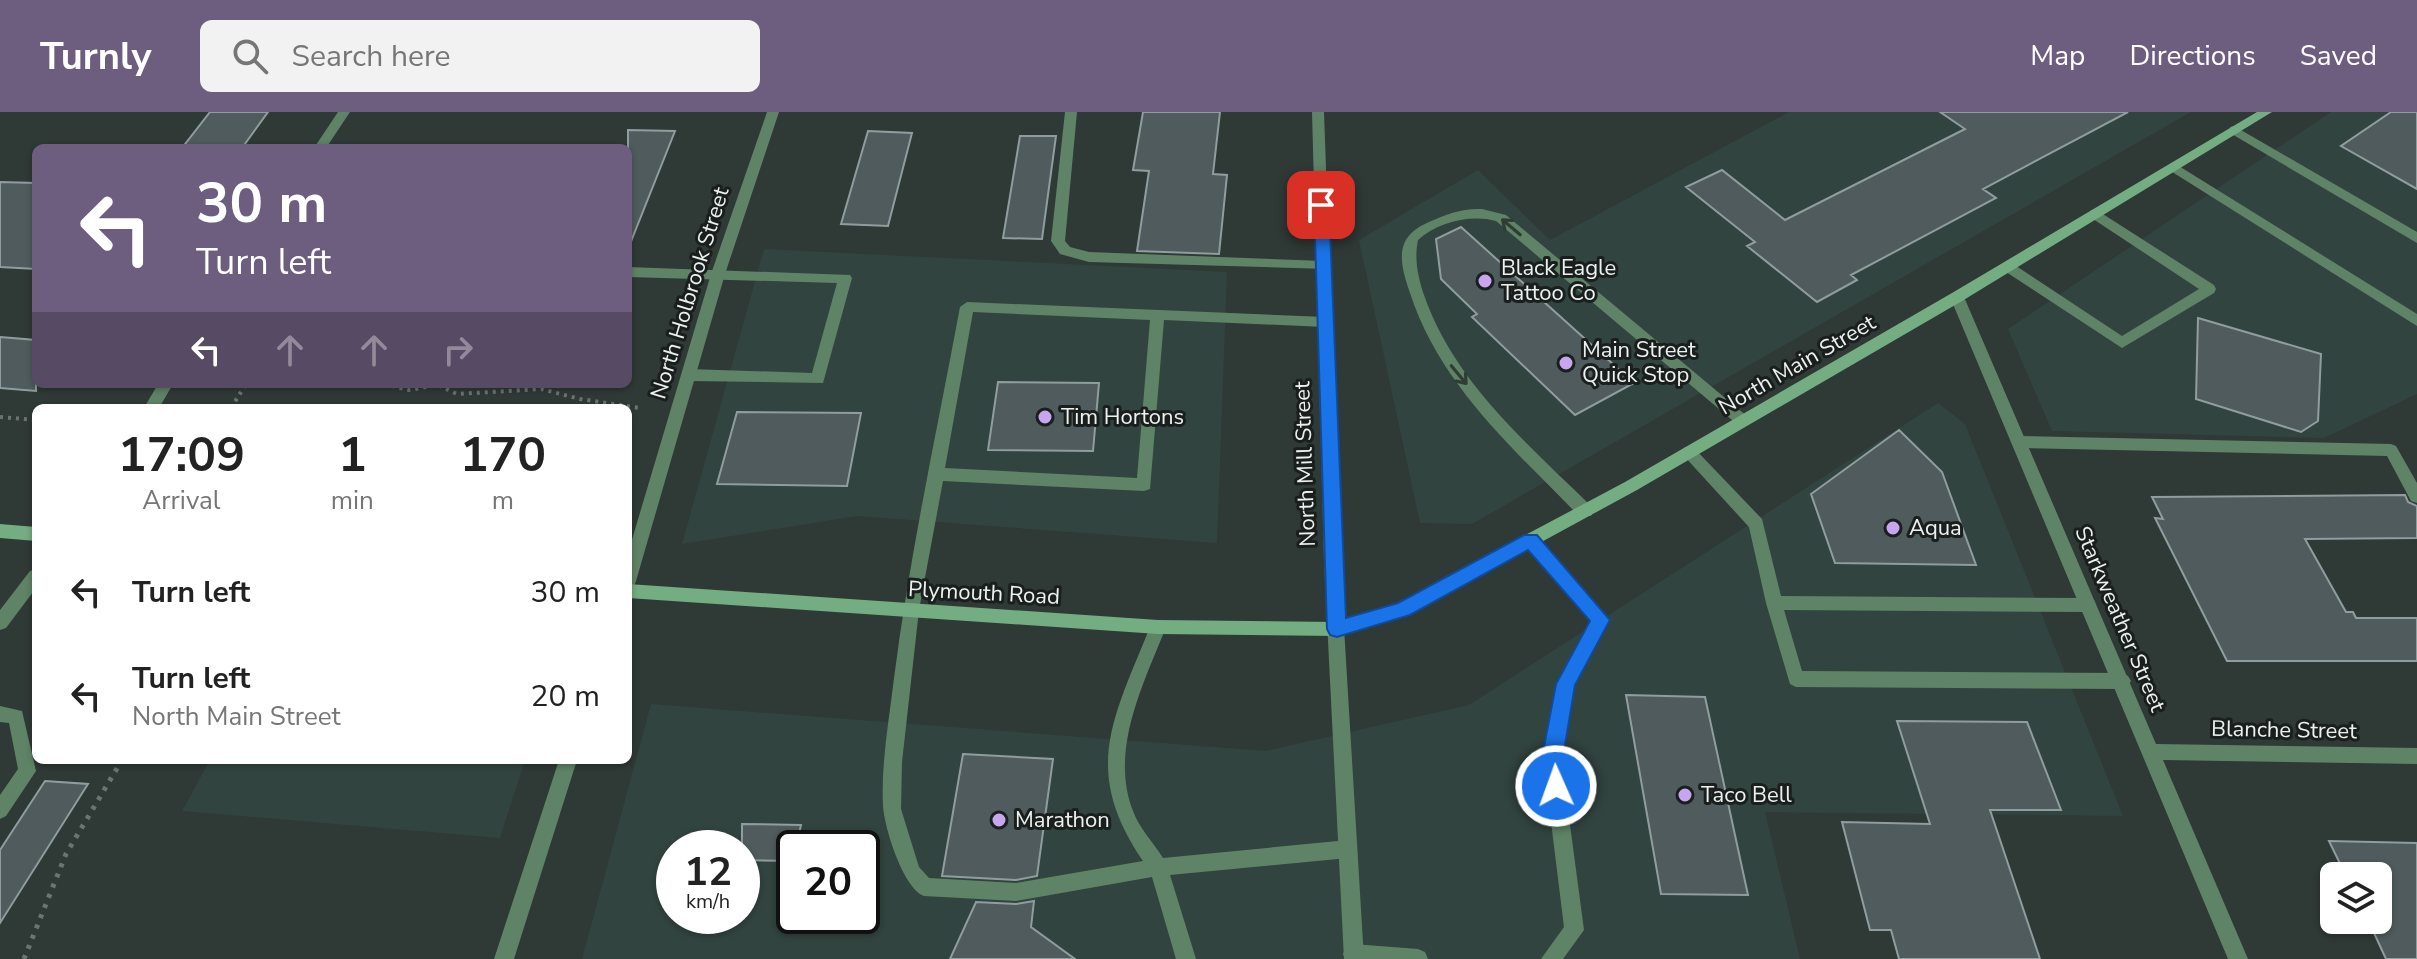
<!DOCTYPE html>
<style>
body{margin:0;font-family:"Nunito Sans",sans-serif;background:#f2f2f2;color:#222;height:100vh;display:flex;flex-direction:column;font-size:30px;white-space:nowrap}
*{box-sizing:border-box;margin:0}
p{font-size:26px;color:#767676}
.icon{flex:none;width:44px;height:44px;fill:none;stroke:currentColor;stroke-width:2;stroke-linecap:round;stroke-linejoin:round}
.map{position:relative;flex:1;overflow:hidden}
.sheet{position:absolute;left:32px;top:292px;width:600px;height:360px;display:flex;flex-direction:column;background:#fff;border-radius:12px;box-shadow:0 2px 6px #0004}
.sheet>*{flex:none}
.guide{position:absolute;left:32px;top:32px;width:600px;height:244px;border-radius:12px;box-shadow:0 2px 6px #0004;background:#6d5d7e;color:#fff;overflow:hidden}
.tools{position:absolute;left:2320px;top:750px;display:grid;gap:16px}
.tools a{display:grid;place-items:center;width:72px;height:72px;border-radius:12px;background:#fff;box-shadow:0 2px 6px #0004;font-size:40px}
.speed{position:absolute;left:656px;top:718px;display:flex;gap:16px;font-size:40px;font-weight:700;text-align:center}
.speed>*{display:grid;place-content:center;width:104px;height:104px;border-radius:50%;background:#fff;box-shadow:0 2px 6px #0004;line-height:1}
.speed small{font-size:20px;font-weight:400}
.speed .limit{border:4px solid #111;border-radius:12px;background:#fff;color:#111}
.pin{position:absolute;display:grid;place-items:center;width:68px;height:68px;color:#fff;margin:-34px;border-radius:16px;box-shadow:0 4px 12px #0006}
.me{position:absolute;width:88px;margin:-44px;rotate:358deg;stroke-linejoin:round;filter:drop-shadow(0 0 6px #0008)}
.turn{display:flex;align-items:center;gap:28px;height:168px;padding:0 32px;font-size:36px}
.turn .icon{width:104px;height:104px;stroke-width:2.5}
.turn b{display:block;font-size:56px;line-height:68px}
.lanes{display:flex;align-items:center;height:76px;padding:0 32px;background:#0003;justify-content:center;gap:40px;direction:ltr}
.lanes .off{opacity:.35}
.eta{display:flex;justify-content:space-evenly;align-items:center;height:136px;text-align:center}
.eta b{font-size:48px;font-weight:700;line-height:56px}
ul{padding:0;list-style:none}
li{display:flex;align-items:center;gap:24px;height:104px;padding:0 32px}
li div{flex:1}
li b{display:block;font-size:30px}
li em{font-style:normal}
header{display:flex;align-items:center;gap:48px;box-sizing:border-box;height:112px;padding:0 40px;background:#6d5d7e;color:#fff}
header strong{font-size:38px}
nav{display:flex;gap:44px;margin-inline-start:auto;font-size:28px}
.search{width:560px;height:72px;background:#f2f2f2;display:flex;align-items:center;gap:20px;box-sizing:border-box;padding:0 28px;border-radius:12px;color:#767676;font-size:30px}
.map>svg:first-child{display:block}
.built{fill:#32443f;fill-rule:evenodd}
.building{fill:#4f5b5c;stroke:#909d9e;stroke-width:2}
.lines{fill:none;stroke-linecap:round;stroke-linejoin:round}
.path-far1{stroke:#6b7471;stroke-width:4;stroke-dasharray:3 5;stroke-linecap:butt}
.path{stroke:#6b7471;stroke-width:5;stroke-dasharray:4 7;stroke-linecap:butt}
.service{fill:#5f8367;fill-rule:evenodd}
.minor{fill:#5f8367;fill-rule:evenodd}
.tertiary{fill:#5f8367;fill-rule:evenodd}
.secondary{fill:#74ad81;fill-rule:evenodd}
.oneway{stroke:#2f3d34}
.route{fill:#1a73e8;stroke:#114b97;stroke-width:2}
.poi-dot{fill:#c8a5ef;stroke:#1a1f1e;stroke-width:3}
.labels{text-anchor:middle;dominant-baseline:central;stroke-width:6;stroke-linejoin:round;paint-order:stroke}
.poi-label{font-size:22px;fill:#eaf1ef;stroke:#1a1f1e;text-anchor:start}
.street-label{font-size:22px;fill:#eaf1ef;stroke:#1a1f1e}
</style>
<header>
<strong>Turnly</strong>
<div class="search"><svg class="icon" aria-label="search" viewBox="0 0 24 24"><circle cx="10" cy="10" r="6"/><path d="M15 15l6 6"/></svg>Search here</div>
<nav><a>Map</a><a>Directions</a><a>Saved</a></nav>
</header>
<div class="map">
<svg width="2417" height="847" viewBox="0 0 2417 847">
<rect width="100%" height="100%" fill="#2f3936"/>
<path class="built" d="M1789,0h402l-719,412 -52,-1 -61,-283 119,-70 72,70z
M2331,0h86v282l-93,44 -272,-7 -44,-102z
M764,137l463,23 -10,271 -360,-27 -175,28z
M1938,291l27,21 158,392 -358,-4 35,147h-1218l69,-255 615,47 203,-46zM674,736h68v68h-68zM794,736h68v68h-68z
M210,648h315l-25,78 -318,-27z"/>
<path class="building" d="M210,0h58l-26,36h-60z
M1143,0h77l-7,62 14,1 -8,79 -82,-3 12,-80 -16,-1z
M1940,0h188l-145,77 13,9 -145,77 6,5 -40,22 -70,-56 8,-4 -69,-55 36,-17 63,50 180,-91z
M2391,0h26v77l-76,-43z
M628,18l47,1 -45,113h-2z
M868,19l44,2 -24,93 -47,-2z
M1020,24h36l-14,103 -39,-1z
M0,70l36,1v86l-36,-2z
M1461,115l173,156 -59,32 -103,-98 5,-3 -36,-35 -5,-40z
M2198,206l123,36 -3,67 -17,11 -105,-33z
M0,225l36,3v51l-36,-3z
M998,270l101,1 -6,68 -105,-1z
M737,300l124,1 -14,73 -130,-2z
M1899,318l43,42 34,93 -141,-2 -24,-69z
M2405,383l3,7 9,4v32l-112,1 41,73h7l3,6h61v43h-190l-72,-143 8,1 -11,-22z
M1626,583l79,2 43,198 -87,-1z
M1897,609l130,1 34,88h-71l50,149h-141l-8,-29h-21l-28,-108 88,2z
M963,642l90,5 -16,117 -21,4 -74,-4z
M45,669l43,3 -88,139v-73z
M742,712l59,1 -8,36 -51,-1z
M2329,729l88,2v116h-31l-18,-39h10v-44h-32z
M1034,789l-3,26 44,32h-125l26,-57 40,2z"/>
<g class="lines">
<path class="path-far1" d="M384,272l25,6 29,-5 19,9 84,-5 39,10 60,9
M231,296l15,-24
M0,305l36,3"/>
<path class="path" d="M24,847l42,-105 56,-94"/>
<path class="service" d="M338,0h12l-24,36h-12z
M1065,0h12l-12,129 5,6 19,5 234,9 5,2 2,3 -2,3 -239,-7 -29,-8 -9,-13z
M2234,14l183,106v11l-187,-110v-6z
M2174,51l243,151v12l-248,-156 -1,-3z
M1482,97l24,6 242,202 3,4 -3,4h-10l-242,-204c-25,-7 -59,1 -78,19 -4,19 0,37 6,55 30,87 103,148 167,211l2,5 -2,5h-12c-66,-68 -139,-131 -169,-223 -11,-32 -16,-56 19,-71 17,-8 34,-14 53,-13z
M2095,97l119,76 2,4 -2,4 -92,55 -119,-78 -2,-3 2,-3h10l109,72 77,-47 -109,-72v-6z
M628,155l222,8 2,3 -29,105 -134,-2 -7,-6 7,-6 123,4 25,-90 -209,-6z
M967,190l358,15 7,5 -7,5 -161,-7 -14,169 -6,2 -201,-10 -24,129 -17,152 -1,47 18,58 10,11 87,5 127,-22c-62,-91 -30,-142 7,-234l2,-5 6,-2 6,2 2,5c-22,56 -57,123 -33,184 6,17 20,31 30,47l185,-18 7,3 2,6 -2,6 -7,3 -178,17 26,84h-20l-24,-82 -136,24 -92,-5c-21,-8 -40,-69 -41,-91 -2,-42 6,-85 11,-127 16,-125 43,-247 66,-371zM973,200l177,8 -13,158 -192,-10z
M158,272h15l-14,24h-15z
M2019,324l372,8 5,2 21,37v20l-6,-2 -24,-45 -368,-8 -8,-6z
M1689,334l5,2 68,71 19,77 307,2 6,2 2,5 -2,5 -6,2 -304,-2 18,61 320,2 6,3 3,5 -3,5 -6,3 -326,-2 -6,-3 -24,-81 -17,-76 -65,-71 -3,-4 3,-4z
M1530,421l6,2 73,85 -36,65 -12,72 23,173 -21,29h-22l23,-32 -21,-170 13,-73 36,-63 -68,-76 -2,-5 2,-5z
M36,457v19l-30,40 -6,2v-20l30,-39z
M0,594l22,5 14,60 -30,45 -6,3v-24l18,-26 -9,-46 -9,-1z
M1353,832l65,5 7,3 3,7h-83l-2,-5 3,-7z"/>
<path class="minor" d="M767,0h12l-54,162 -89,307 -2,5 -6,2v-35l83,-279z
M1957,180l7,5 192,447 261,4v16l-254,-4 85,199h-20l-278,-662z
M559,648h18l-63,199h-20z"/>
<path class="tertiary" d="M1312,0h12l16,449 24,398h-20l-20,-398z"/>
<path class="secondary" d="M2257,0h15l-310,189 -325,189 -228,124 -72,22 -179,-2 -530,-36v-14l530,36 179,2 61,-19 227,-121 327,-189z
M0,412l36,3v14l-36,-3z"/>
</g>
<defs><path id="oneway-shaft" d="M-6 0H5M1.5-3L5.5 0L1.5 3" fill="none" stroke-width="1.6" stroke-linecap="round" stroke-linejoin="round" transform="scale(2)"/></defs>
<g class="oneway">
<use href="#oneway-shaft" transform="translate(1511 115) rotate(-140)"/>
<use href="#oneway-shaft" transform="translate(1459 263) rotate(50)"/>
</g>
<path class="route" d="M1321,88l8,5 17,413 52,-15 126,-68h13l73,85 -35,65 -12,72 3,29 -3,7 -7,3 -7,-3 -7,-36 14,-73 34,-63 -62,-71 -118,65 -73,22 -7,-2 -3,-6 -13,-424z"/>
<g class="poi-dot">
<circle cx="1485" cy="169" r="8"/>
<circle cx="1566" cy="251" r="8"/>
<circle cx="1045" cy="305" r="8"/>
<circle cx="1893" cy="416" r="8"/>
<circle cx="1685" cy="683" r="8"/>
<circle cx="999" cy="708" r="8"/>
</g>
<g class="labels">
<g class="poi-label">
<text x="1501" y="156">Black Eagle<tspan x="1501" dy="25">Tattoo Co</tspan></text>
<text x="1582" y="238">Main Street<tspan x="1582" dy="25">Quick Stop</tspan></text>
<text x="1061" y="305">Tim Hortons</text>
<text x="1909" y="416">Aqua</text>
<text x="1701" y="683">Taco Bell</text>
<text x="1015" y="708">Marathon</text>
</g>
<g class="street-label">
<text transform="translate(690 181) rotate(-73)">North Holbrook Street</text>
<text transform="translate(1797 253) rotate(-30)">North Main Street</text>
<text transform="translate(1305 352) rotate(-92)">North Mill Street</text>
<text transform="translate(984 481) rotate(3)">Plymouth Road</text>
<text transform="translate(2120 507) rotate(67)">Starkweather Street</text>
<text transform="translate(2284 618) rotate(1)">Blanche Street</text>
</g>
</g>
</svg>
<div class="tools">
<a><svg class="icon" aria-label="layers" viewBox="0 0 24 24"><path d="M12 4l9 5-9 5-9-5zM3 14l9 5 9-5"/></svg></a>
</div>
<div class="speed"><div>12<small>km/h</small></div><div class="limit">20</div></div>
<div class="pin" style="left:1321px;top:93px;background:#d93025"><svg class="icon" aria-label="arrive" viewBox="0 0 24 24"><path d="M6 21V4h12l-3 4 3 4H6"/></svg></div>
<svg class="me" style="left:1556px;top:674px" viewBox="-20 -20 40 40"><circle r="17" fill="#1a73e8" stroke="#fff" stroke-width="3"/><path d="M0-11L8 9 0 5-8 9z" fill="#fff"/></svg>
<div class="guide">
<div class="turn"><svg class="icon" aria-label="left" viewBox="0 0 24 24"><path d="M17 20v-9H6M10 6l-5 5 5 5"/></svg><div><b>30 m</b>Turn left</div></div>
<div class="lanes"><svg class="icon" aria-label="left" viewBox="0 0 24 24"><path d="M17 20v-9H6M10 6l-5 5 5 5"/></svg><svg class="icon off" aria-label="ahead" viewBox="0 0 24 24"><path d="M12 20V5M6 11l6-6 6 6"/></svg><svg class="icon off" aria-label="ahead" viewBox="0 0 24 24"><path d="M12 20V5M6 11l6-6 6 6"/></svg><svg class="icon off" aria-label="right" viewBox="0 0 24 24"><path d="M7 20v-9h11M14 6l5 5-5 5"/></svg></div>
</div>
<section class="sheet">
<div class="eta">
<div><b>17:09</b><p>Arrival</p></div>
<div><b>1</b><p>min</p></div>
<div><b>170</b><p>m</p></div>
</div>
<ul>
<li><svg class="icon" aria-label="left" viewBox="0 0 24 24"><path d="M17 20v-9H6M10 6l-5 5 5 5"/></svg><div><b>Turn left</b></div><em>30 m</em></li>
<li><svg class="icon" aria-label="left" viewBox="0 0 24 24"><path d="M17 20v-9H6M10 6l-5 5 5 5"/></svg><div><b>Turn left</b><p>North Main Street</p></div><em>20 m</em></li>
</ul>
</section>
</div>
